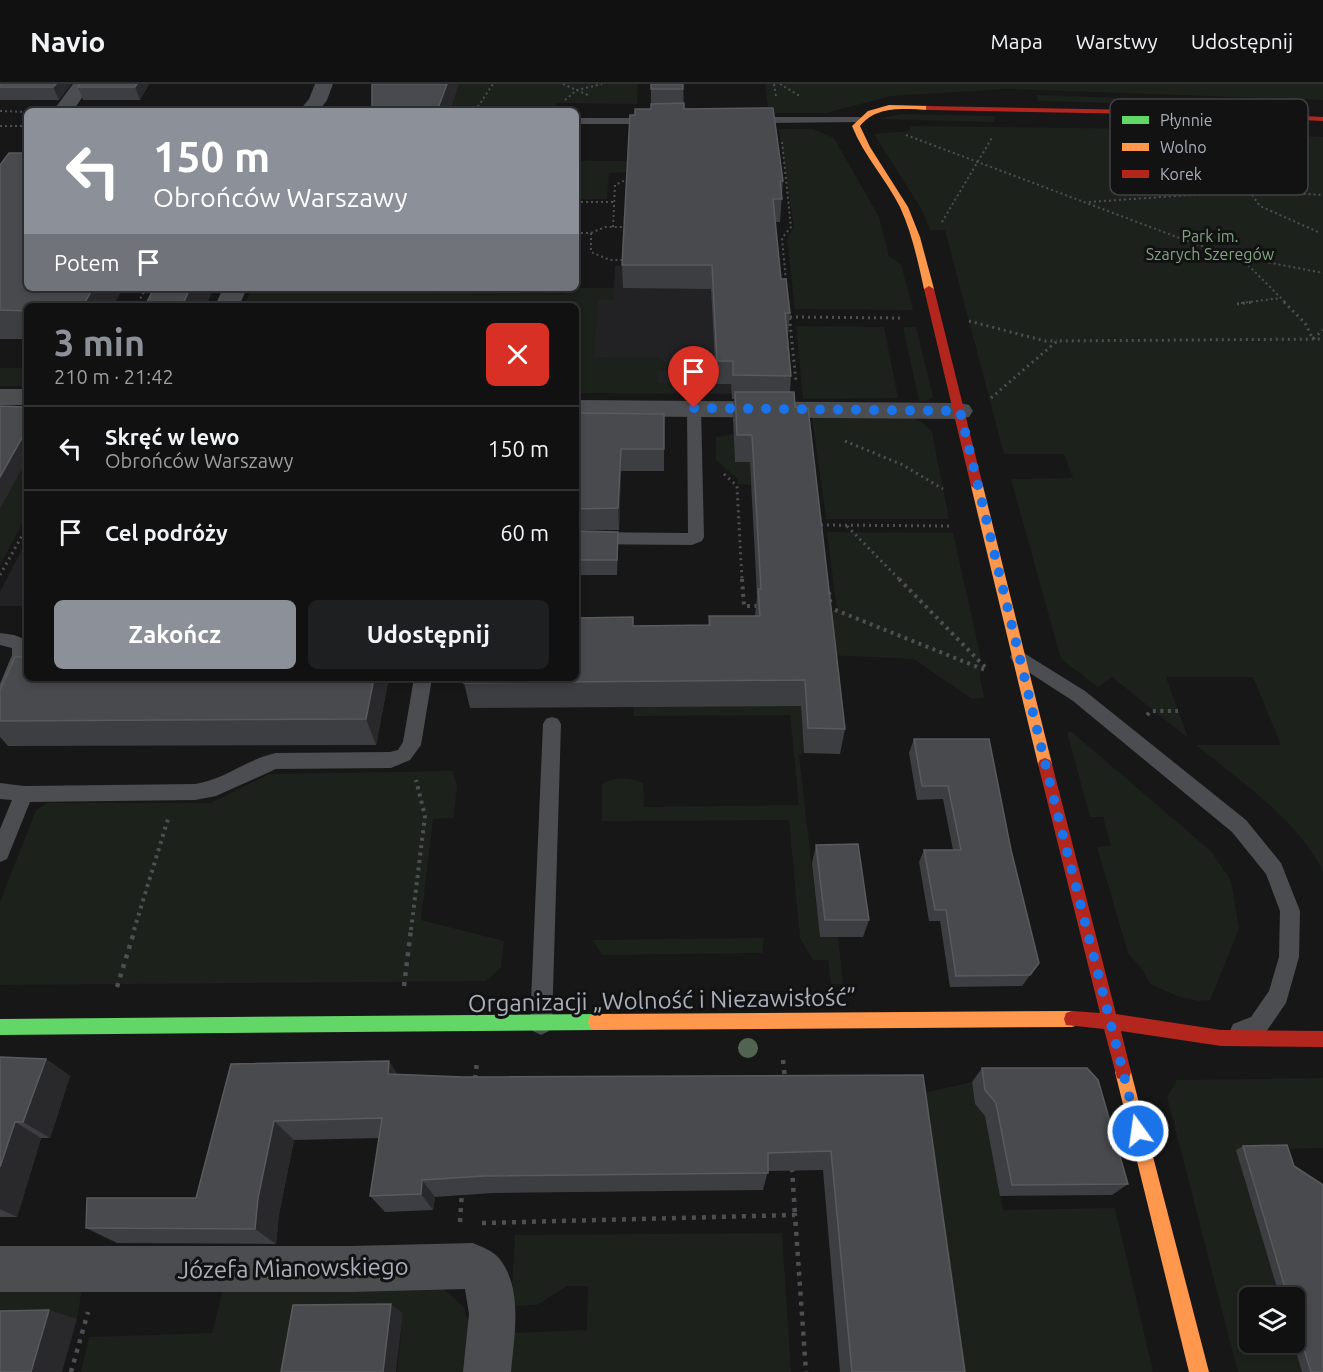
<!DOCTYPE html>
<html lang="pl">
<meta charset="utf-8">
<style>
body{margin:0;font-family:Ubuntu,sans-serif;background:#1e1f20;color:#f1f3f6;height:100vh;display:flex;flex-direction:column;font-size:22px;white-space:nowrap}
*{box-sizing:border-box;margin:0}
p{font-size:20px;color:#9c9d9f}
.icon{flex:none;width:33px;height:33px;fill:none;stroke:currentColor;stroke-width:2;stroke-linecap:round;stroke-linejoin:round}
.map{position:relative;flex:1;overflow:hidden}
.drawer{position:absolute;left:24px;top:219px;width:555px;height:378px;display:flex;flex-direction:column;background:#111112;border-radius:9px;box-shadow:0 3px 9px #0003,0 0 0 2px #303132}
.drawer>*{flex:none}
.guide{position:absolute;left:24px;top:24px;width:555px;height:183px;border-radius:9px;box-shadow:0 3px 9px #0003,0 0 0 2px #303132;background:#8c9099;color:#fff;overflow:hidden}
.tools{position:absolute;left:1239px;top:1203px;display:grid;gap:12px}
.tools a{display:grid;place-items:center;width:66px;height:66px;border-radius:9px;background:#111112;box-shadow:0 3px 9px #0003,0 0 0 2px #303132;font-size:30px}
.pin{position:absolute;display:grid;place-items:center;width:51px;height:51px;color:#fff;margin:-62px -26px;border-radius:50% 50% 50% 0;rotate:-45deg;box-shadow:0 0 6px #0007}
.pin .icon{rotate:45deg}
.me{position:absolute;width:66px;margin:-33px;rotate:346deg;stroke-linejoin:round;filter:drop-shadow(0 0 4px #0008)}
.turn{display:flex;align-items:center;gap:21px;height:126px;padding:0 30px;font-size:27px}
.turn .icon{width:78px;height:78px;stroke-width:2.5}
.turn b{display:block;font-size:42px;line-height:51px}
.then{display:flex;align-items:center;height:57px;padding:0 30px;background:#0003;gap:12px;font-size:22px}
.round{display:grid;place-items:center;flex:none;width:63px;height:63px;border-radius:9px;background:#1e1f20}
.head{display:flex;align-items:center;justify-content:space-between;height:102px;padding:0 30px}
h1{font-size:36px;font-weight:600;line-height:45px;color:#8c9099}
.button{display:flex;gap:12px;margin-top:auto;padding:12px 30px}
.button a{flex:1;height:69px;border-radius:9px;background:#8c9099;color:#fff;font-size:24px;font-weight:600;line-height:69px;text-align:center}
.button a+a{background:#1e1f20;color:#f1f3f6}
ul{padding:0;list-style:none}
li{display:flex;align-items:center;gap:18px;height:84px;padding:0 30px;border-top:2px solid #303132}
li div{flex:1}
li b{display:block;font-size:22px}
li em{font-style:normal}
header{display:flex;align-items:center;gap:36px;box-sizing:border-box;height:84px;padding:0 30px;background:#111112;border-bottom:2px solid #303132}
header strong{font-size:28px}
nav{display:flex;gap:33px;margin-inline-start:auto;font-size:21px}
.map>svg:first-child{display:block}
.built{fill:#222224}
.green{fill:#1c211c}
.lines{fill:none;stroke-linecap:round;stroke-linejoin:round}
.path-far3{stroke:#4d4f52;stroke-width:2;stroke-dasharray:2 3;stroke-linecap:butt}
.path-far2{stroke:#4d4f52;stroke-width:3;stroke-dasharray:2 4;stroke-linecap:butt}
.path-far1{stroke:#4d4f52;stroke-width:4;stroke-dasharray:3 4.5;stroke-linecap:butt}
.path{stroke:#4d4f52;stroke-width:4.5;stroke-dasharray:4 6;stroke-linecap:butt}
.lane{fill:#4c4d50;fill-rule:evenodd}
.street{fill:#4c4d50;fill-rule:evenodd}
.fast{fill:#63d668;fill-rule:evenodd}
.slow{fill:#ff974d;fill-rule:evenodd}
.jam{fill:#b3261e;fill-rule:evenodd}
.tree{fill:#516451}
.wall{fill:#3d3e41}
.shaded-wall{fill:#29292b}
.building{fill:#494a4e;stroke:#585a5e;stroke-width:1.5}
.route{stroke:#1a73e8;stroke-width:10;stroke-dasharray:0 18}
.labels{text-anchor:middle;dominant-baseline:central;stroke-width:6;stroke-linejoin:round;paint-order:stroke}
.far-park-label{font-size:16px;fill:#81a380;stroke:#121213}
.near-street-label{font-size:24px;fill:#a9afb8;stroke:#121213}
.key{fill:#121213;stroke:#3f4145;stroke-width:1.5}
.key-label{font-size:16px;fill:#a9afb8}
</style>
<header>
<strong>Navio</strong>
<nav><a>Mapa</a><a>Warstwy</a><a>Udostępnij</a></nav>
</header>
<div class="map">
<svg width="1323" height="1288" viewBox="0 0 1323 1288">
<rect width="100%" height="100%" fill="#171718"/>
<path class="built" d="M615,182h77l91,36 5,34h-5l4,58 -211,-1v-87h-306l5,-14 291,2 1,-6h47z
M27,455v67h-27v-14z"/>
<path class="green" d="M457,0h181l-1,20 -79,-1 -9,8h-102z
M765,0h558v16l-317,-11 -115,7 -65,17h-57z
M1037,11l246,8 3,5 -248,-7z
M901,30l95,2 -2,6 -117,-3z
M911,42l240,3 172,8v734c-28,-54 -81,-88 -127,-126h85l-28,-68h-87l22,61 -76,-61 -14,10 -37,-28 -50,-180 62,-1 -9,-24h-60l-59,-224h-15l-8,-20 -48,-76 35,-3z
M779,45h34l21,9 45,79 10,39 12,8 12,46 -118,-1 -8,-70 7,-12z
M576,77h100l7,9 -74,3 -2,26h-31z
M307,204h117l-1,5 143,1 1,-6h47v12h-16l-4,57 65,1 20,13h-21v12l27,1v9h-109v-87h-332l6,-14 54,1z
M796,242l88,1 14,71 -95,1z
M903,243h13l17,70 -6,4h-8z
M0,284h27v18h-27z
M812,332l99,1 12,6 9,9 17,87h-123z
M734,350l1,28h15l1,23 -13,-1v-5l-22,-19v-23z
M27,376v55l-27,50v-56z
M827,448l126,1 27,121v23l4,21 -12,1 -58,-40 -86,-4 -36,-39h-37v-5h82z
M633,622h168l3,47 -5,2 21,182h18l5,47h-12l-3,-24h-15l-13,-22 -11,-118 -187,1v-37c15,-7 25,-7 41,-1l1,24 155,-2 -9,-90 -156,1z
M1067,648h5l140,120 19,29 8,48 -29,71 -12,1 -21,-5 -27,-12 -6,-12 -16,-19 -31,-106 14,-1 -8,-29h-13z
M452,687l5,13 -3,34 -21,1 -12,101 83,21 -3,27 -15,13 -486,4v-83l36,-92 11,-7h164l58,-29z
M764,854l-2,15 -160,2 -9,-15z
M1323,994v70l-86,2 43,147 -30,1v44l43,1 9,29h-64l-71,-275 10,-17z
M972,998l3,22 10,12 18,94 112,-2 38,164h-206l-37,-276z
M782,1149l9,139h-284l3,-39 77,-3 1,-44h-21l-30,19 -26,1 4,-71z
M225,1197l217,6 22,21 8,27 -2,37h-73l6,-59 -103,59h-219l8,-35 123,-4z
M83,1198l-6,37 -77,1v-36z"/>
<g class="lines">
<path class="path-far3" d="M563,0l27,12
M774,0l2,12
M780,0l20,12
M565,16l12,-10 25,-6
M0,27l27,1
M475,27l18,-27
M553,27l7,-6
M0,42h27
M906,51l292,110 42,12 83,16
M782,58l9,85 -9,11 5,55
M1249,107l11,15 58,26
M576,118h38
M1089,118l160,-11 74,4
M942,138l51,-86
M613,143l2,-42 15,-7
M576,149h15v19l19,8h17
M591,149l14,-6h23
M1241,174l45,45
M138,219l8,-15
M1241,219l40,-5"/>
<path class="path-far2" d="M1284,218l21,21 8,16 10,-9
M1237,220l15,-2
M137,222l2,-4
M789,228l7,70
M790,233l113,1
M969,237l76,20h12
M991,314l66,-57 266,-2
M845,357l58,24 40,24
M724,390l13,12 5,94
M821,441l131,1
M847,442l53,54
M0,491l27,-48"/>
<path class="path-far1" d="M742,495l2,27h17
M899,495l86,88
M829,508l2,15
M828,523l157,63
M1147,631l4,-4h27
M134,846l34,-111
M411,846l14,-114 -9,-36"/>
<path class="path" d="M404,902l7,-57
M117,903l18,-58
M783,976l2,19
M475,995l2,-16
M792,1084l3,47
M460,1138l2,-31
M482,1139l313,-8 11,157
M71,1288l17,-60"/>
<path class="lane" d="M859,33l4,1v4l-111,1 -5,-3 5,-3z
M576,34h77l5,3 -5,3h-77z
M694,320l7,4 3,129 -2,4 -10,4 -116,-1v-12l112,1 -1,-125z
M0,549l14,2 13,5v21l-21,49 -6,2v-28l12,-29v-7l-12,-3z
M1019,566l66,41 161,129 35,43 19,48 -1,46 -13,46 -20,29 -25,10 -8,-4 -3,-7 3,-7 18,-7 18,-26 10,-34 1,-46 -14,-37 -34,-42 -159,-131 -60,-39 -3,-5 3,-5z
M414,594h18l-11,67 -11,15 -19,8 -115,1 -60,27 -21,4 -165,2 -23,57 -7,3v-33l12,-29 -12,-1v-16l24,3 171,-2c29,-4 52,-25 81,-31l114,-1 8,-2 5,-8z
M552,633l6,2 3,5 -9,300 -3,7 -8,4 -8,-4 -3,-7 13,-300 3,-5z"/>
<path class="street" d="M73,0h18l-18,27h-20z
M315,0h18l-6,16 -8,11h-20l10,-12z
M223,204h24l-8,18h-24z
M0,305h27v16h-27z
M576,316l384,3 9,2 4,6 -4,6 -9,2 -384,-3z
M473,1159c9,4 18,7 25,14 26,30 16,79 13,115h-48l6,-58 -4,-25 -115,3h-350v-46h350z"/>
<path class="fast" d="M596,930l6,2 2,6 -2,6 -6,2 -596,5v-16z"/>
<path class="slow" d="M889,21l40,1 4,2 -4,2c-25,-1 -52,-5 -69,16l10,21 38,60 12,30 14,52 -5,3 -5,-3c-6,-27 -12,-56 -24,-82 -14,-28 -36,-51 -48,-81l16,-15z
M977,398l6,4 69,278 -2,4h-10l-2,-4 -67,-278z
M1072,927l6,2 2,6 -2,6 -6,2 -476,3 -6,-2 -2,-6 2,-6 6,-2z
M1123,980l6,2 2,6 78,300h-20l-74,-300 2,-6z"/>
<path class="jam" d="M926,22l269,5 128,6v4l-128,-6 -266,-5h-3z
M929,202l5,3 49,197 -6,4 -6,-4 -47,-197z
M1045,674l5,2 2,4 64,250 105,16 102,1v16l-102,-1 -100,-15 10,41 -2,6 -6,2 -6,-2 -13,-49 -38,-4 -2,-6 2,-6 6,-2 28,2 -62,-249 2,-4z"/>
</g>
<circle class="tree" cx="748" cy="964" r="10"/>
<path class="wall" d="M0,0h71l-12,16h-59z
M149,0l-9,16h-57l-5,-13z
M651,0h32l1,25 99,72 -3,41h-5l6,57 9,34 -2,23 3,40 -1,16 5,15 50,322 -5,25 -36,-1 -3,-47 -331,2 -6,-25 169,-57 75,-1 1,-9h46l2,-20 -7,-134h-15l-2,-43 1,-20h-2l-1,-15h-15l-5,-95 -88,-1 -1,-23 29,-156z
M0,81l27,123h96l-10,18h-86v33h-27z
M576,329l88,1v57h-43l-2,59h-43z
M576,447l42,16 -1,28h-41z
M27,594l361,4 -12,63 -368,1 -8,-9v-47z
M914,655l97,111 28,113 -17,23 -72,1 -10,-66h-11l-10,-59 5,-12h29l-10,-51 -26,1 -8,-47z
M816,761l53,75 -6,17h-43l-8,-74z
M0,973l46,2 24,17 -20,62h-9l-24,79h-17z
M231,980l166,10 66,3 460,-2 42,297h-125l-17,-202 -55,1 -5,19 -270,3 -58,4 -2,13 -48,2 -15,-16 9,-58 -85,2 -15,74 -3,30 -159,-1 -31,-15 110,-30z
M982,984l146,116 -16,11 -112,1 -15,-80 -10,-12 -3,-22z
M1243,1062l80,226h-21l-9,-30h1v-44h-14l-44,-148z"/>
<path class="shaded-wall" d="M56,0h15l-12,16 -6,-13z
M137,0h12l-9,16 -5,-13z
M447,0h12l-9,27h-13z
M93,204h30l-10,18h-30z
M190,204h24l-8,18h-24z
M27,345v31l-27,49v-32z
M621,365v22l-2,59 -1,-22z
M374,594h13l1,4 -12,63 -10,-26z
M46,975l24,17 -20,62 -27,-16z
M389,977l14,22 -15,-9z
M274,1037l20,19 -15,74 -3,30 -21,-15 3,-31z
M15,1038l26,16 -24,79 -17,-8v-42z
M422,1096l13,17 -2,13 -12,-16z
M391,1220l12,9 -7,59h-13z
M49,1226l28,9 -15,53h-31z"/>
<path class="building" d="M0,0h56l-3,3h-53z
M80,0h57l-2,3h-57z
M372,0h75l-10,27h-65z
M651,0h32v5h-32z
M684,19v6l89,-1 10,73h-3l2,18h-9l8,80h5l4,34h-5l6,63 -58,-1v-14h-16l-5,-96h-90l8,-150h5v-6h16v-5z
M9,69h18v135h66l-10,18h-56v5l-27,-1v-145z
M154,204h36l-8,18h-37z
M735,308h59l1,15 13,1 37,321 -37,-1 -3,-48 -341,3 1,-5h111v-60l57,-1v9l77,-1 -1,-9h51l-2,-27h3l-9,-154h-15z
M0,322l27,1v22l-27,48z
M576,329l88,1v35h-43l-3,59 -42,1v-41l2,-19h-2z
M576,447l42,1 -1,28h-41z
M15,573h12v21h347l-8,41 -366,2v-31z
M914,655h75l22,111 28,113 -9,12 -74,1 -10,-66h-11l-11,-60h37l-13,-64h-26z
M858,760l11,76h-44l-9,-75z
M0,973l46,2 -23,63h-8l-15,45z
M389,977l-1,13 75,3 460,-2 42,297h-113l-21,-221 -63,2v20l-284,3 -62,4 -1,14 -51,2 12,-78 -108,3 -16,77 -3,31 -169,-1 1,-30h109l35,-134z
M982,984h105l11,12 30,104 -116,1 -16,-82 -11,-13z
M1287,1061l7,21 29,19v187h-12l-17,-54v-20h-6l-45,-152z
M391,1220l-8,68h-102l12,-67z
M49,1226l-18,62h-31v-61z"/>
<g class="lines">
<path class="route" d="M694,324l266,3 95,393 83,327"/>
</g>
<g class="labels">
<g class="far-park-label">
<text x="1210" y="152">Park im.<tspan x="1210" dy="18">Szarych Szeregów</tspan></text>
</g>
<g class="near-street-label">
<text transform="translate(662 916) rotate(-1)">Organizacji „Wolność i Niezawisłość”</text>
<text transform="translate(293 1184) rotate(-1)">Józefa Mianowskiego</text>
</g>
</g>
<rect x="1110" y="15" width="198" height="96" rx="9" class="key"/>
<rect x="1122" y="32" width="27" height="8" fill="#63d668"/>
<rect x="1122" y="59" width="27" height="8" fill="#ff974d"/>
<rect x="1122" y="86" width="27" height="8" fill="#b3261e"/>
<g class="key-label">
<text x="1160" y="42">Płynnie</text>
<text x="1160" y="69">Wolno</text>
<text x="1160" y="96">Korek</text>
</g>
</svg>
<div class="tools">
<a><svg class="icon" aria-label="layers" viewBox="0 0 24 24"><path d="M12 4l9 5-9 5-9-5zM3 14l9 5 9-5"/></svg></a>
</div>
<div class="pin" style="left:694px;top:324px;background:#d93025"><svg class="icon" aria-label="arrive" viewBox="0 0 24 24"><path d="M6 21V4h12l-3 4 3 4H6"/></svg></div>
<svg class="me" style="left:1138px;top:1047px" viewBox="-20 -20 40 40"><circle r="17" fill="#1a73e8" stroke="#fff" stroke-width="3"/><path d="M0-11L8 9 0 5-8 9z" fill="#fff"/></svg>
<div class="guide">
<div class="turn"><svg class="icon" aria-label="left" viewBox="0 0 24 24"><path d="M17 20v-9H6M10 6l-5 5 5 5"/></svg><div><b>150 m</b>Obrońców Warszawy</div></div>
<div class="then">Potem<svg class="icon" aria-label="arrive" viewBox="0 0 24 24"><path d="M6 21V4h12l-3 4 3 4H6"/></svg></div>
</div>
<section class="drawer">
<div class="head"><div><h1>3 min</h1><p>210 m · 21:42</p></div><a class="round" style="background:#d93025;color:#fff"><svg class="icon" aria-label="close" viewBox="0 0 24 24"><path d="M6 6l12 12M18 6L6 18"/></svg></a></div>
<ul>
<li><svg class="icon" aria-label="left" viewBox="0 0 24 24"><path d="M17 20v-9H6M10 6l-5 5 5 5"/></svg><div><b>Skręć w lewo</b><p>Obrońców Warszawy</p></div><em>150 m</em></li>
<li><svg class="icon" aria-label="arrive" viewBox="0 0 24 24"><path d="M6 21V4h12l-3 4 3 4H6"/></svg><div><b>Cel podróży</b></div><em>60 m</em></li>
</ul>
<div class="button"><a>Zakończ</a><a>Udostępnij</a></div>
</section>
</div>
